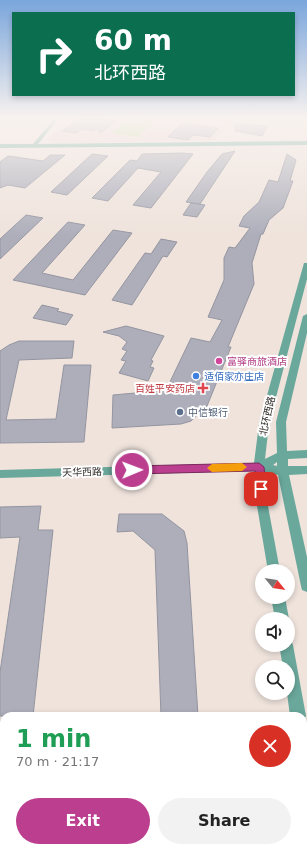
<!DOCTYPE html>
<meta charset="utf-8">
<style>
body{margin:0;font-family:"DejaVu Sans","Noto Sans SC",sans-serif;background:#f2f2f2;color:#222;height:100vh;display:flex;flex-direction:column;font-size:15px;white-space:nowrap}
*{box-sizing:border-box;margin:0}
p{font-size:13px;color:#767676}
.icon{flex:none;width:22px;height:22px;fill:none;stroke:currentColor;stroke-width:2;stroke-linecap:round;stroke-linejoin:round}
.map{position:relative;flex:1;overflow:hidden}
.drawer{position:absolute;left:0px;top:712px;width:307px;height:140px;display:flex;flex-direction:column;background:#fff;border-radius:12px 12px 0 0;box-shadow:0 2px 6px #0003}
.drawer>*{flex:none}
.banner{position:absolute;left:12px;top:12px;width:283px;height:84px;border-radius:0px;box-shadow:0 2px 6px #0003;background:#0b6e4f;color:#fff;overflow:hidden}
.needle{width:26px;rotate:120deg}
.controls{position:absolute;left:255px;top:564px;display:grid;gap:8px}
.controls a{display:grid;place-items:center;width:40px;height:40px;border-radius:50%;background:#fff;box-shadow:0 2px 6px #0003;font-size:20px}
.pin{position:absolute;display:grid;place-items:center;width:34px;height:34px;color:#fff;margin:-17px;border-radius:8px;box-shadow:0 2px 6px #0006}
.me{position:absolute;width:44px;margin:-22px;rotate:89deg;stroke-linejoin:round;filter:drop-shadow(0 0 3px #0008)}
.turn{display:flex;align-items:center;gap:14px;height:84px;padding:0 16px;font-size:18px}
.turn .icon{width:52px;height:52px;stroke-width:2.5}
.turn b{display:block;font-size:28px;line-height:34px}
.round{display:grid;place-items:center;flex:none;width:42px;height:42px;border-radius:21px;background:#f2f2f2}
.overview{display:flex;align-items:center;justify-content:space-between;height:68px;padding:0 16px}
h1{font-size:24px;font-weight:600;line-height:30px;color:#1e9e55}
.action{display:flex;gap:8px;margin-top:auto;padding:8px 16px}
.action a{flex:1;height:46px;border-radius:24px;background:#bc3f8f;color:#fff;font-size:16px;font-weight:600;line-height:46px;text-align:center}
.action a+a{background:#f2f2f2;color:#222}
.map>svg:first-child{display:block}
.education{fill:#efd4d6}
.green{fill:#bfda9d}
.building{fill:#adaeba;stroke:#9495a0}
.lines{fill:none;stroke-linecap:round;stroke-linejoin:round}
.tertiary{fill:#6aa89b;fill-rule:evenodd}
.route{fill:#bc3f8f;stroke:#7a295d}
.slow{fill:#f59e0b}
.hotel-dot{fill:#d1479c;stroke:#fff;stroke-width:1.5}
.shop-dot{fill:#3f7fe0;stroke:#fff;stroke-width:1.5}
.health-dot{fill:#e0444e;stroke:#fff;stroke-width:1.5}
.service-dot{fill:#5c6f8a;stroke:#fff;stroke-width:1.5}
.labels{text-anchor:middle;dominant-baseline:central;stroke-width:4;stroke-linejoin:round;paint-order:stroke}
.hotel-label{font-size:10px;fill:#b23c85;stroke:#fff;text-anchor:start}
.shop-label{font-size:10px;fill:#366cbe;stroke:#fff;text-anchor:start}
.health-label{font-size:10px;fill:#be3a42;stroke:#fff;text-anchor:end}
.service-label{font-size:10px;fill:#4e5e75;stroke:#fff;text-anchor:start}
.street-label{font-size:10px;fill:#302c29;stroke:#fff}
</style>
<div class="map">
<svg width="307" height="852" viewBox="0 0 307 852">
<rect width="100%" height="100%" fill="#efe3dc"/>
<path class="education" d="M66,117h167l-18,23 -160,3 -7,-3z"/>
<path class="green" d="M131,117l25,4 -18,16 -27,-4z"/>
<path class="building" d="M83,117h7l26,4 -15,12 -5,-5 -2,3 -12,-2 -6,4 -14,-2z
M182,123l36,5 -8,9 -17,-2 -5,5 -20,-3z
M235,124l33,2 -6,10 -27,-5z
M235,151l-35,53 -14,-2 21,-30 15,-18z
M183,153l10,1 -42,54 -18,-3 28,-33 -23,-4 -30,33 -16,-3 38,-38 7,1 5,-7z
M92,154l16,2 -41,39 -16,-3z
M287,154l9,6 -6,21h3l-10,27 -14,12 -6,14h-2l-9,29 2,21 -26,63h3l-24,59 -16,15 -10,3 -69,4 1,-33 66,-6 -11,-3 23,-48 19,4 12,-22 -14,-3 16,-37v-22l5,-11 6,1 15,-20 -11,-2 5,-10 15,-14 10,-22 9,2z
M50,155h15l-40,33 -17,-3 -8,3v-26l8,-6 35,5z
M191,203l14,2 -8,12 -14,-2z
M26,215l17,3 -43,41v-20z
M68,222l17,3 -43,48 31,7 40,-50 19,3 -47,62 -72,-15z
M161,239l16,3 -10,15 -4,-1 -31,49 -20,-5 33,-47 6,1z
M42,305l17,4 -2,2 16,4 -7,10 -33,-7z
M126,326l38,10 -13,24 2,1 -3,6 4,1 -6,13 -29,-8 7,-12 -5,-1 6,-9 -5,-2 5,-7 -8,-6 -16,-4z
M19,341h55l-2,17 -53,2 -13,60 50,-1 8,-54h27l-7,77 -84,1v-92l9,-6z
M41,506l-3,24h15l-20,186h-33v-44l20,-135 -20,1v-31z
M119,514h43l22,17 3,12 11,173h-37l-6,-166 -22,-19 -16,1z"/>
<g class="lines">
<path class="tertiary" d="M56,117h4l-22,27 269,-3v4l-307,3v-4h33z
M304,263h3v16l-38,145 -4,35 12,-6 -1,-31 27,-106 4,-2v19l-21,89 1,29 20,-1v8l-19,1v7h19v8l-18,1 18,82v35l-5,-2 -1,-4 -23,-111 -13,-3 3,34 12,65h-12l-11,-65 -3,-35 -254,7v-8l254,-7 5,-39zM277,462v4l-4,-1z
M271,597h14l4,22 -1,2v-2h-13z
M288,639l3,1 2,5 13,71 -3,5v-5h-13l-3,-23 1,-26h-5l-4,-22h9z
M303,737l4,2v38l-4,-2z"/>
</g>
<linearGradient id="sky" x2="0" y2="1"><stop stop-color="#7aa6dc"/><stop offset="0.5" stop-color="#f8f2ef"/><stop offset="1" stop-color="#f8f2ef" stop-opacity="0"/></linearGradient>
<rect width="307" height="236" fill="url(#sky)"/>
<path class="route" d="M259,463l5,4 2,22 -5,4 -5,-4 -1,-18 -123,3 -4,-4 4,-4z"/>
<path class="slow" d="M242,463l5,4 -5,4 -30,1 -5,-4 5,-4z"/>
<circle class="hotel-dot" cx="219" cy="361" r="4"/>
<circle class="shop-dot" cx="196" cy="376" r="4"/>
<path class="health-dot" d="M201 382h4v4h4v4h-4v4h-4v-4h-4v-4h4z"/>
<circle class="service-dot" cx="180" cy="412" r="4"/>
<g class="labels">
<g class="hotel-label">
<text x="227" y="361">富驿商旅酒店</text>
</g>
<g class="shop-label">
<text x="204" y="376">适佰家亦庄店</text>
</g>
<g class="health-label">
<text x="195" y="388">百姓平安药店</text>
</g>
<g class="service-label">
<text x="188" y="412">中信银行</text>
</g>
<g class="street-label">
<text transform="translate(267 416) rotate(-77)">北环西路</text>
<text transform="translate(82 472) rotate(-2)">天华西路</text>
</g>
</g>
</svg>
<div class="controls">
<a><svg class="needle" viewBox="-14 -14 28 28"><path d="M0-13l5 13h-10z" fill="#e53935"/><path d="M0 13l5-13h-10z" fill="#767676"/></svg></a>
<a><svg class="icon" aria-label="sound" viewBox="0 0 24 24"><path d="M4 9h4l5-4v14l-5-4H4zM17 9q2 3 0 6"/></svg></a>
<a><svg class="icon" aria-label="search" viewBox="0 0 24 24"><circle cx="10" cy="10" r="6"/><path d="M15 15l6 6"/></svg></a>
</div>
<div class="pin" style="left:261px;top:489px;background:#d93025"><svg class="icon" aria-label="arrive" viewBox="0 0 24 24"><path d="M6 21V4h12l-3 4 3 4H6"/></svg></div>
<svg class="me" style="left:132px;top:470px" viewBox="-20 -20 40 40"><circle r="17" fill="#bc3f8f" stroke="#fff" stroke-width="3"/><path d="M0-11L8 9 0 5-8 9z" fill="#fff"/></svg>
<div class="banner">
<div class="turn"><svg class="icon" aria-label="right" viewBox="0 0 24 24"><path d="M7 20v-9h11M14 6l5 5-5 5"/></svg><div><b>60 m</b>北环西路</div></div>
</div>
<section class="drawer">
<div class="overview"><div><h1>1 min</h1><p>70 m · 21:17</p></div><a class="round" style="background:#d93025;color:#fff"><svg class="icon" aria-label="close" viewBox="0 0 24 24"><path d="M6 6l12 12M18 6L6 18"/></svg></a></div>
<div class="action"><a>Exit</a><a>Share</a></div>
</section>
</div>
